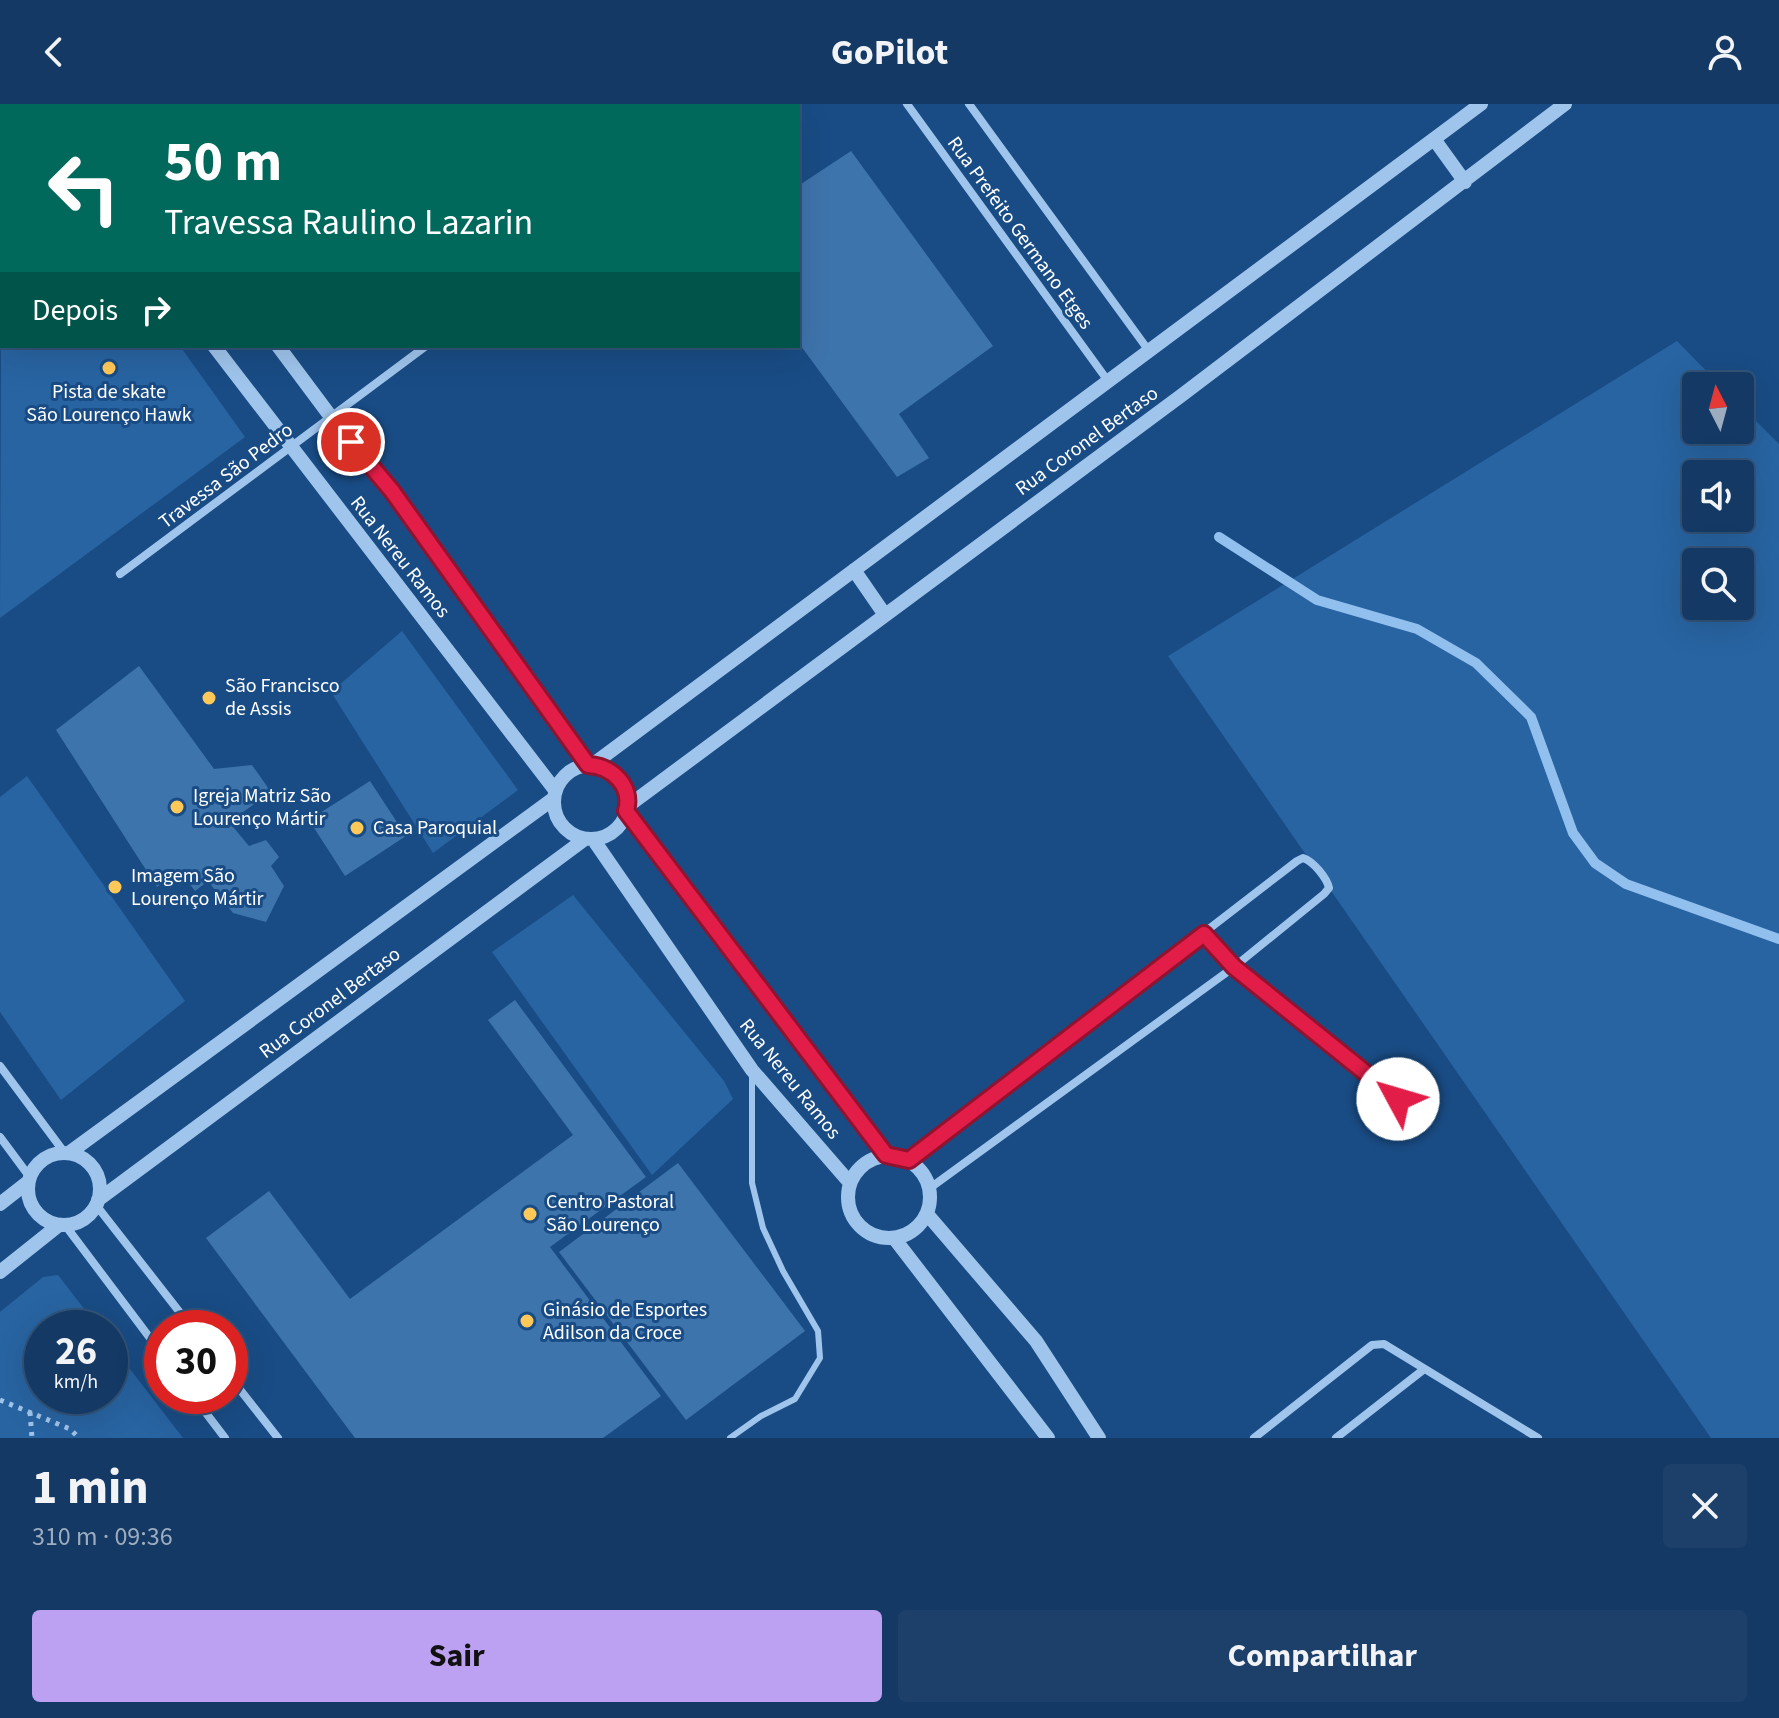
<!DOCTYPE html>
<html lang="pt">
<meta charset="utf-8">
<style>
body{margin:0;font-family:"Source Sans 3",sans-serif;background:#1c406a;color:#f1f3f6;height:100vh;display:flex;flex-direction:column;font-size:30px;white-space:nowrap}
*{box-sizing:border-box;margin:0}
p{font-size:26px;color:#9dacbf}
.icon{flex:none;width:44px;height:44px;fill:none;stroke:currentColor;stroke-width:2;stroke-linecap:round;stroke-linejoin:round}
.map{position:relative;height:1334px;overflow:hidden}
.drawer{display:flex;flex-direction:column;background:#133964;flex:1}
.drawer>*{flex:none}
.guide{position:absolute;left:0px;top:0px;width:800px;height:244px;box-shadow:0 8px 32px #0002,0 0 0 2px #325378;background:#00695c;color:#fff;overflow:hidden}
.needle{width:52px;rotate:354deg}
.fabs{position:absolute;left:1682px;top:268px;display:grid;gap:16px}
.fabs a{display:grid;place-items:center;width:72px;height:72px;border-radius:8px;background:#133964;box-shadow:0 8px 32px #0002,0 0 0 2px #325378;font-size:40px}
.speed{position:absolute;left:24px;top:1206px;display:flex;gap:16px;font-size:40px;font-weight:700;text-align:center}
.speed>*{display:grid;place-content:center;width:104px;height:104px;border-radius:50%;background:#133964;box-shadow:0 8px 32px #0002,0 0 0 2px #325378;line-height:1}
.speed small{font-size:20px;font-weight:400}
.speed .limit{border:12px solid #d22;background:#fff;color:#111}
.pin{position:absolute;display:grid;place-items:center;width:68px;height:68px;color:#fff;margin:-34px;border:4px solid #fff;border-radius:50%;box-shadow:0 2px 8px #0007}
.me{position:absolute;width:88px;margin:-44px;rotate:309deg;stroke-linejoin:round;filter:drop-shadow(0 0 6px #0008)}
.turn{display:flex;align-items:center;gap:28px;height:168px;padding:0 32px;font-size:36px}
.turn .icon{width:104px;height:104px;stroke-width:2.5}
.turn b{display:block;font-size:56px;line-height:68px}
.then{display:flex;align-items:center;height:76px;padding:0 32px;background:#0003;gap:16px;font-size:30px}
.round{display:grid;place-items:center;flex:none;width:84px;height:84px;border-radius:8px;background:#1c406a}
.summary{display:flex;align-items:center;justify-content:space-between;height:136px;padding:0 32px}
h1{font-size:48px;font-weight:700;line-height:60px}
.button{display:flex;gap:16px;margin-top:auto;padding:16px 32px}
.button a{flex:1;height:92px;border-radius:8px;background:#bca0f2;color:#111;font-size:32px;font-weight:700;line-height:92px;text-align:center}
.button a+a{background:#1c406a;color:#f1f3f6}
header{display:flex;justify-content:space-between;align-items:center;height:104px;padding:0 32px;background:#133964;font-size:36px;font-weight:700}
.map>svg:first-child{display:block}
.green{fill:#2864a2;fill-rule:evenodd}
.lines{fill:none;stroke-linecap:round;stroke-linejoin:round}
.stream{stroke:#92c0ee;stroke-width:10}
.building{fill:#3e74ac}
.path{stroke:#9fc5ec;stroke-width:5;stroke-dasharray:4 6;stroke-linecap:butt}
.service{stroke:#9fc5ec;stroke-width:6}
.minor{stroke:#9fc5ec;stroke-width:8}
.tertiary{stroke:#9fc5ec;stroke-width:14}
.route-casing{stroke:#92132f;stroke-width:20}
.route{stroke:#e11d48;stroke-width:14}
.poi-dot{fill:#ffc95a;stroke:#194c85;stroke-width:3}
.labels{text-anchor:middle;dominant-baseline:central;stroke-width:6;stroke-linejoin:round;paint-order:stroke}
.street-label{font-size:20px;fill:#fff;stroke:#194c85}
.poi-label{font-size:20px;fill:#fff;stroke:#194c85;text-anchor:start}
</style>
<header><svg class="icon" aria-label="back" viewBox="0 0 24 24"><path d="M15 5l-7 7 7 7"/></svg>GoPilot<svg class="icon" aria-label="person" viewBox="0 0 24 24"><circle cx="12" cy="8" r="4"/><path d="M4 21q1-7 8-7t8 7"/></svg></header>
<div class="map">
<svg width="1779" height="1334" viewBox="0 0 1779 1334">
<rect width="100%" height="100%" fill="#194c85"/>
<path class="green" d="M2,9v233h178l65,91 -245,181z
M1677,237l44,45h-25v44h44v-25l39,39v994h-68l-543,-782zM1696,370h44v44h-44zM1696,458h44v44h-44z
M402,527l116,159 -85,63 -102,-161z
M27,672l158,225 -124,99 -61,-88v-215z
M573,791l151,186 9,18 -81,76 -160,-223z
M58,1171l41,53h-57v68h68v-53l73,95h-183v-126l43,-35z"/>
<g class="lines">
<path class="stream" d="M1219,433l98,63 100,29 59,34 55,54 42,116 22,30 31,21 153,55"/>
</g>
<path class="building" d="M851,47l142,195 -94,68 30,44 -32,19 -99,-135v-156z
M139,562l75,103 38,-4 19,27 -42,30 20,24 17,-6 13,17 -8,9 13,20 -18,36 -33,-9 -25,-32 -13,10 -16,-21 -22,17 -101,-157z
M370,677l36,55 -61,40 -36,-56z
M515,896l131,177 -96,70 111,149 -58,42h-248l-149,-200 63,-47 81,108 223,-164 -85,-115z
M678,1059l127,168 -119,89 -127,-168z"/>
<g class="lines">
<path class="path" d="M0,1296l70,29 9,9
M30,1308l2,26"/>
<path class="service" d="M730,1334l31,-22 34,-17 25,-41 -2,-27 -35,-60 -20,-43 -11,-45v-109"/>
<path class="minor" d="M907,0l201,277
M969,0l180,247
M747,2l2,-2
M120,470l306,-228
M1204,830l30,33 187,151
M0,962l64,86
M0,1033l29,39
M909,1056l388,-299 6,-3c10,3 24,20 26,30l-5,6 -90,73 -304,221
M96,1101l96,123
M65,1121l97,129
M230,1273l48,61
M193,1292l32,42
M1254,1334l118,-93 12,-1 154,94
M1336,1334l87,-68"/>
<path class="tertiary" d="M45,0l1,2
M95,0l1,2
M1434,35l31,43
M214,242l341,444
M278,242l53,71 61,74 196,274
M854,466l31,45
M592,661l889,-661
M554 698a37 37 0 1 1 74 0a37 37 0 1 1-74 0Z
M628,702l554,-411 383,-291
M626,707l260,344
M593,735l159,231 98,113
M28 1085a36 36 0 1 1 72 0a36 36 0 1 1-72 0Z
M69,1049l484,-354
M848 1093a41 41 0 1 1 82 0a41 41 0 1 1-82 0Z
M98,1096l487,-361
M0,1100l28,-22
M927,1110l109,127 63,97
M894,1134l154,200
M0,1168l59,-47"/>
</g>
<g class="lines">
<defs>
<path id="route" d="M351,338l41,49 196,274c24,1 45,21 38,46l260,344 23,5 295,-226 30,33 164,132"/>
</defs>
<use href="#route" class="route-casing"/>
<use href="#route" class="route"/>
</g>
<g class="poi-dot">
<circle cx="109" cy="264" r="8"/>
<circle cx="209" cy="594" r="8"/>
<circle cx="177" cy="703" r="8"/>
<circle cx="357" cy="724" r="8"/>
<circle cx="115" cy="783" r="8"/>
<circle cx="530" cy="1110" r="8"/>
<circle cx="527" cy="1217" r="8"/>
</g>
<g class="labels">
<g class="street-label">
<text transform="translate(1020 129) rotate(54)">Rua Prefeito Germano Etges</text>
<text transform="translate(1087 337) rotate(-36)">Rua Coronel Bertaso</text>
<text transform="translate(226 372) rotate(-37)">Travessa São Pedro</text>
<text transform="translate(400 453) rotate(52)">Rua Nereu Ramos</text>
<text transform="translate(330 899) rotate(-37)">Rua Coronel Bertaso</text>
<text transform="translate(790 975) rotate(51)">Rua Nereu Ramos</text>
</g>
<g class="poi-label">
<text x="109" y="288" text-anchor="middle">Pista de skate<tspan x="109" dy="23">São Lourenço Hawk</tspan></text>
<text x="225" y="582">São Francisco<tspan x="225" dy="23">de Assis</tspan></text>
<text x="193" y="692">Igreja Matriz São<tspan x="193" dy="23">Lourenço Mártir</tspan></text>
<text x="373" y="724">Casa Paroquial</text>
<text x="131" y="772">Imagem São<tspan x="131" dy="23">Lourenço Mártir</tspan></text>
<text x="546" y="1098">Centro Pastoral<tspan x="546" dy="23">São Lourenço</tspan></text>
<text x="543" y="1206">Ginásio de Esportes<tspan x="543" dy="23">Adilson da Croce</tspan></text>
</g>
</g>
</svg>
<div class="fabs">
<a><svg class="needle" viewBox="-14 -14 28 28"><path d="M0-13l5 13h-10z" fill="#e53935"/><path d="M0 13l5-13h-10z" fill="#9dacbf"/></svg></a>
<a><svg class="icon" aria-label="sound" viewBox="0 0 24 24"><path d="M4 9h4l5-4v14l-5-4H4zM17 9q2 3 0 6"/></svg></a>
<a><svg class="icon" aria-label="search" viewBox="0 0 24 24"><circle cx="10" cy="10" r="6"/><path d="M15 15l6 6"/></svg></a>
</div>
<div class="speed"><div>26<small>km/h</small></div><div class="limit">30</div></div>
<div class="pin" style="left:351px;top:338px;background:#d93025"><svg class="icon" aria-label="arrive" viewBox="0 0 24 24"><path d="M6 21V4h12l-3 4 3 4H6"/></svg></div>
<svg class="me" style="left:1398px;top:995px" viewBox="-20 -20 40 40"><circle r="19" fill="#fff"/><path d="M0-13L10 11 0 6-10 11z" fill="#e11d48"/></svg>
<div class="guide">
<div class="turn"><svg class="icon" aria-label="left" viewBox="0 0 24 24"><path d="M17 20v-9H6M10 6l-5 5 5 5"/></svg><div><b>50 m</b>Travessa Raulino Lazarin</div></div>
<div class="then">Depois<svg class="icon" aria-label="right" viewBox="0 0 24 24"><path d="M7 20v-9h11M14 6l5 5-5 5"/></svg></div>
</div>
</div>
<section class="drawer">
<div class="summary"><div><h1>1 min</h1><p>310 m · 09:36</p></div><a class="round"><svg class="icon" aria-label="close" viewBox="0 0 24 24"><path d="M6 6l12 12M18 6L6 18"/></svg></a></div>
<div class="button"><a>Sair</a><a>Compartilhar</a></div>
</section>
